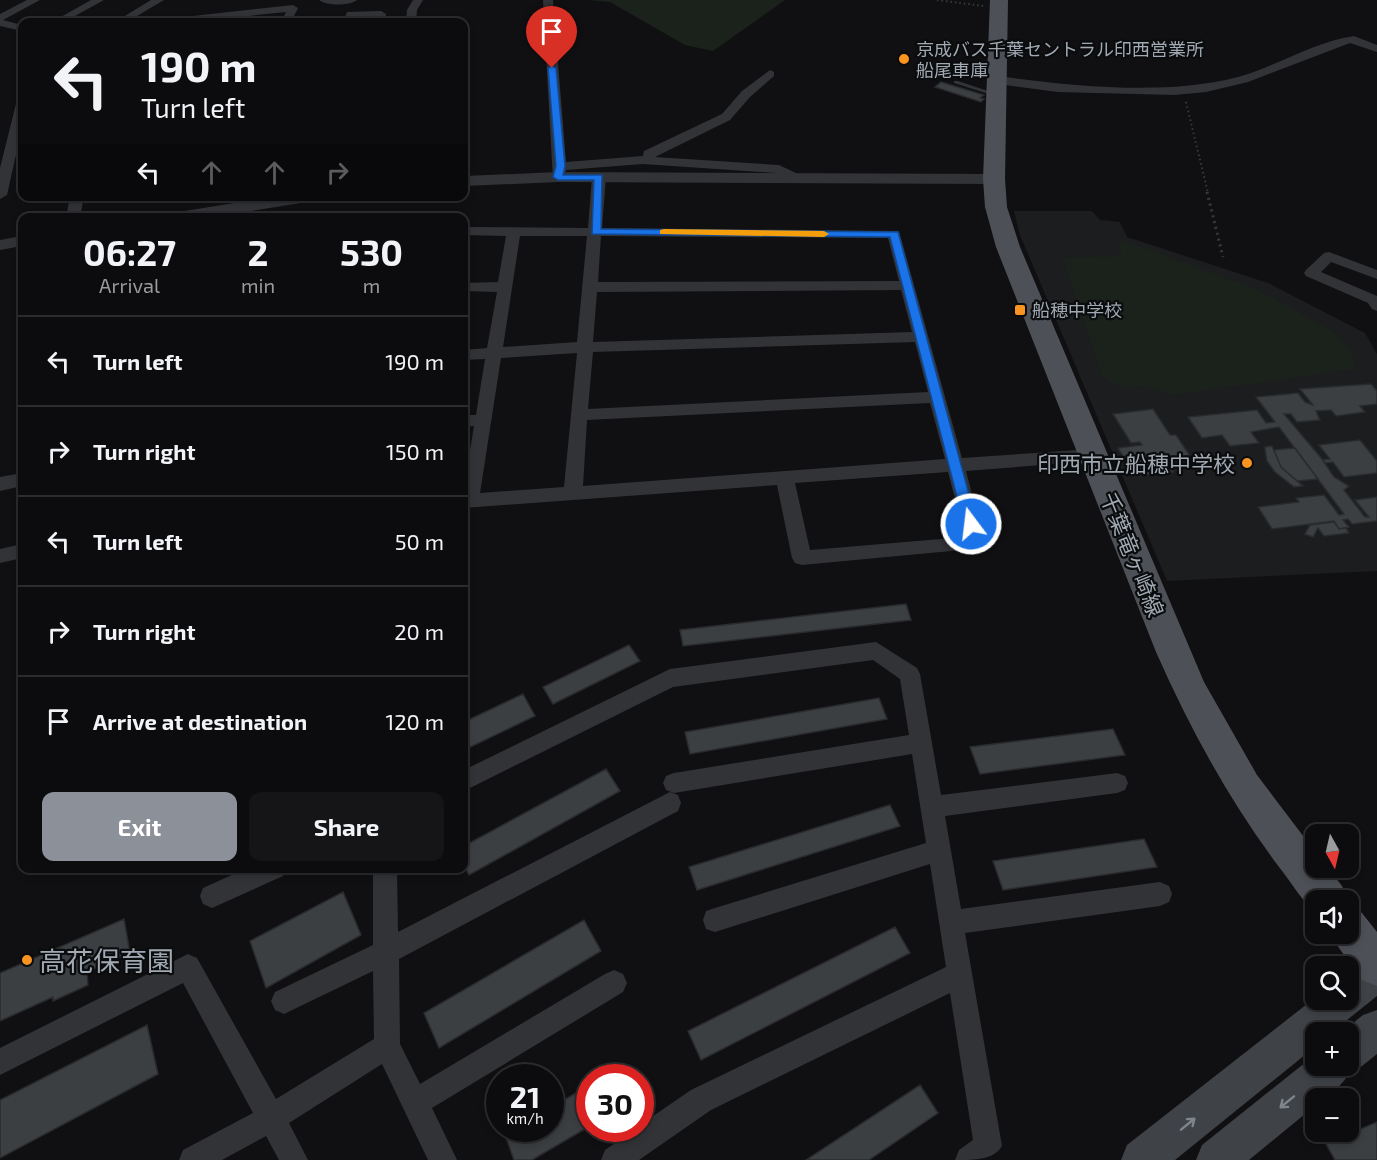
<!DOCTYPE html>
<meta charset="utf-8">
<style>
body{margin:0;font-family:"Exo 2","Noto Sans JP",sans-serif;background:#151517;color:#f1f3f6;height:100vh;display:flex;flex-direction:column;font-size:22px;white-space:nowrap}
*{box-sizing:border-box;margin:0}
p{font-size:20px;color:#9a9b9e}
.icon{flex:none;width:33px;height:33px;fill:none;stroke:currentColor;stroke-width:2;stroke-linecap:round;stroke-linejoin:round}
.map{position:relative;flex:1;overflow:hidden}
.drawer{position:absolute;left:18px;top:213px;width:450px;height:660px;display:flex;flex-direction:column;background:#0c0c0e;border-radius:12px;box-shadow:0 3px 9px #0003,0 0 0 2px #2c2c2e}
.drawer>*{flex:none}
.guide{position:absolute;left:18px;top:18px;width:450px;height:183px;border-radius:12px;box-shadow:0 3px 9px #0003,0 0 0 2px #2c2c2e;background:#0c0c0e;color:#f1f3f6;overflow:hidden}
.needle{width:39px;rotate:172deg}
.tools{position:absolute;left:1305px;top:824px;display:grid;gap:12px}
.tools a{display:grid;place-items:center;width:54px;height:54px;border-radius:12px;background:#0c0c0e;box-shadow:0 3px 9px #0003,0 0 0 2px #2c2c2e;font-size:30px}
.speed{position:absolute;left:486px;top:1064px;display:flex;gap:12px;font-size:30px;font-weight:700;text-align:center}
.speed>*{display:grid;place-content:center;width:78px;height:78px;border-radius:50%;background:#0c0c0e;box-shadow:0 3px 9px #0003,0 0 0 2px #2c2c2e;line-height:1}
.speed small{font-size:15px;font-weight:400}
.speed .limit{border:9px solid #d22;background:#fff;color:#111}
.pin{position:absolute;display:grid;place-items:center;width:51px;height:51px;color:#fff;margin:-62px -26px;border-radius:50% 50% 50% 0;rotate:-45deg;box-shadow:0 0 6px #0007}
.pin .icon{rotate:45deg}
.me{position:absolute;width:66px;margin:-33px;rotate:345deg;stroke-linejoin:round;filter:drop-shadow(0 0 4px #0008)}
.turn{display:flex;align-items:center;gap:21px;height:126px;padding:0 24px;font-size:27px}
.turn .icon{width:78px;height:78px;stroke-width:2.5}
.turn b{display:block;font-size:42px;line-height:51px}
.lanes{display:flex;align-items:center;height:57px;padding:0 24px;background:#0003;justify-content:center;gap:30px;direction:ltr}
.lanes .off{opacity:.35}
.eta{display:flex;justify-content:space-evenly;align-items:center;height:102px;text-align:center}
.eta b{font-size:36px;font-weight:700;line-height:42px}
.button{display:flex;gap:12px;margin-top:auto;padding:12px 24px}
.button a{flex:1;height:69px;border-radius:12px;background:#8c9099;color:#fff;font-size:24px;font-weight:700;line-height:69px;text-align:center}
.button a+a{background:#151517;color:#f1f3f6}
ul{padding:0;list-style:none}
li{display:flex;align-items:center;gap:18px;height:90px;padding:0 24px;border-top:2px solid #2c2c2e}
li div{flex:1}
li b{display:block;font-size:22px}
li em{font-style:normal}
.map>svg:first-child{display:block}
.built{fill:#1c1d1f}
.green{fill:#1b221b}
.building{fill:#3c3f42;stroke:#2a2b2e;stroke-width:1.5}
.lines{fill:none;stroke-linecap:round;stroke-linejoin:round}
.path-far1{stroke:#373a3e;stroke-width:2;stroke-dasharray:1.5 3;stroke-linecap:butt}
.path{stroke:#373a3e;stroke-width:3;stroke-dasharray:2 4;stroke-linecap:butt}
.service{fill:#313337;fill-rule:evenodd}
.minor{fill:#313337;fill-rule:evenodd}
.tertiary{fill:#313337;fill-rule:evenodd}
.secondary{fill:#3f4247;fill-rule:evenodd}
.primary{fill:#4d5056;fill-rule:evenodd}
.oneway{stroke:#7f858d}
.route{fill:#1a73e8;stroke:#114b97;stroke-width:1.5}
.slow{fill:#f59e0b}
.poi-dot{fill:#f99421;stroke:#0b0c0d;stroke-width:2}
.labels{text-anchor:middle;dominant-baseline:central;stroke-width:4.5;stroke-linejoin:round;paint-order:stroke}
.far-poi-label{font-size:18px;fill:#a1a9b3;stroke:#0b0c0d;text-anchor:start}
.poi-label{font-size:22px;fill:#a1a9b3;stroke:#0b0c0d;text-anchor:end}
.street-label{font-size:22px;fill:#a1a9b3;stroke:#0b0c0d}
.near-poi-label{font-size:27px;fill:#a1a9b3;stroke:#0b0c0d;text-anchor:start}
</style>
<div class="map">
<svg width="1377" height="1160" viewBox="0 0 1377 1160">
<rect width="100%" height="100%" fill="#101012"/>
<path class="built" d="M1014,211h78l8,9 20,2 7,15 141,46 97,50 12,21v217l-210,10 -147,-346z"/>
<path class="green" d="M587,0h198l-72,51 -28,-6 -75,-43z
M1119,239l140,51 77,43 16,20 3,16 -184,26 -24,-8 -26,1 -19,-12 -39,-118 58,-2z"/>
<path class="building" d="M941,82l43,13 -4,3 4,1 -3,3 -46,-15z
M1371,384l6,7v13l-17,2 5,6 -29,4 -5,-6 -15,1 4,9 -23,2 -6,-8h-7l38,45 12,18 15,9 -5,4 21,27h4l-14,-17 22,-3v24l-25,3 -4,-5 -5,1 6,7 -10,2 -5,-8 -62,8 -14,-22 41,-5 -3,-4 28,-3 15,20 5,-1 -65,-87 -28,5 8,11 -29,3 -8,-11 -20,3 -14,-21 69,-7 9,13 9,-1 -19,-25 42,-4 7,9 8,3 -13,-16z
M1153,409l17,26h6l14,21 -25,3 9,13 -39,4 -17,-28 24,-3 -2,-3 -9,1 -18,-29z
M1360,440l17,21v12l-33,4 -11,-15 -8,1 -2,-3 7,-1 -11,-14z
M1272,446l9,21 22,19 -9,1 -19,-15 -8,-11 -2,-12v-2z
M1295,448l23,31 -21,2 -16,-14 -7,-17z
M1334,522l5,7 7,-1 3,5 -25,3 -6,-8 -5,9 -8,-3 5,-9z
M906,604l5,16 -228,26 -3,-16z
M629,645l11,16 -87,43 -10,-17z
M523,694l12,22 -71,34v-28z
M879,698l8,21 -197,35 -5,-22z
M1113,729l12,26 -145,19 -10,-27z
M606,769l14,22 -151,84 -5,-10v-19z
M890,805l10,21 -203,64 -8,-23z
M1144,839l13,28 -154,23 -10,-29z
M343,892l18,43 -95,53 -16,-47z
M124,919l6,34 -43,19 1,13 -35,16v-4l-53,24v-48z
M584,920l17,31 -162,97 -15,-35z
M895,927l15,26 -209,107 -13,-29z
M147,1025l11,49 -158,84v-58z
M625,1064l7,13h-29z
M590,1085v41l-58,34h-18l-9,-25 11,-7h34v-20z
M920,1085l18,28 -69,47h-63z
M1377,1122v38h-42l-9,-16z"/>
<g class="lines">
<path class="path-far1" d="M937,0l46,6
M1186,102l22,91"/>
<path class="path" d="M1207,192l16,65"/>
<path class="service" d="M954,81h4l42,14 -5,1 -41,-13z"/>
<path class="minor" d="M27,0h13l-37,20 19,5v6l-22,-5v-12z
M91,0h13l-40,22h-12z
M151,0h13l-37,22h-12z
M319,0h38c-7,6 -31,6 -38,0z
M413,0h10l-6,10 -1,12h-10l1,-12z
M543,0h10l13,162 77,-6 1,-5 78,-37 20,-23 28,-21 4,2v4l-24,21 -20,23 -75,37 124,8 19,9 2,3 -2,3h-10l-12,-7 -133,-9 -77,6 -3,10h-10z
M293,5l5,3 -7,14h-10l5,-10 -95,10h-30l5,-3z
M381,11l5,3 -1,8h-10v-5h-20l-2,5h-10l4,-10z
M1354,36l23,9v7l-27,-9 -102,39 -42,10 -32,3 -116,-3 -60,-8 -6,-4 6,-4c73,10 168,20 240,1 39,-11 76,-35 116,-41z
M22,100v28l-15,67 -7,4v-31l16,-64z
M599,173l7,4 -4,51 297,3 63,227 131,-9 6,2 3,4 -3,4 -6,2 -127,10 19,72 -2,5 -181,17 -7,-2 -3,-5 -15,-73 -313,23v-22l10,-60 -10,1v-12h12l9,-56 -21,1v-10l23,-2 10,-56 -33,-1v-8l34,-1 8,-46 -42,-1v-8l124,1 4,-51zM520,236h67l-10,106 -74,5zM601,236l287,2 11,43 -301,1zM901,290l11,42 -319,10 4,-50zM915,342l13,50 -340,17 5,-57zM577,353l-13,134 -84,6 21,-135zM930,403l15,56 -362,27 4,-66zM948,472l17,65 -155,13 -15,-67z
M70,196h14l-4,22h-14z
M233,196h14l-2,14h-10z
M1329,252l48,18v9l-46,-17 -10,10 56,24v15l-5,-2 -4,-6 -62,-27 -2,-3 2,-3 18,-17z
M22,473v13l-22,5v-14z
M22,544v14l-22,5v-14z
M876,642l41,26 3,6 21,121 176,-22 8,3 3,7 -3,7 -8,3 -172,23 16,93 199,-27 9,4 3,8 -3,8 -9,4 -195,27 37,213c-8,14 -27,14 -47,14l4,-10 14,-10 -23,-147 -239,117 -72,50h-38l4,-10 32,-22h3v-3l51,-35 255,-123 -16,-103 -215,68 -9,-3 -3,-9 3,-9 9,-3 211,-65 -14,-89 -238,39 -8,-3 -3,-7 3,-7 8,-3 235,-38 -9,-56 -27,-19 -200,27 -209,104v-21l206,-101z
M670,792l8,3 3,8 -3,8 -279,148 1,85 20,40 185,-110 9,-4 9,4 4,9 -4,9 -191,116 25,52h-29l-46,-96 -93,59 19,37h-29l-13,-24 -44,24h-43l4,-10 70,-37 -70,-130 -183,92v-27l188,-94 9,4 79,141 98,-60 -1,-68 -89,43 -9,-4 -4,-9 4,-9 98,-47v-77h24l1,64z
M247,868h40l-4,8 -62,28 -9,4 -9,-4 -3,-8 3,-8z"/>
<path class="tertiary" d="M558,172l436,2 8,5 -8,5 -436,-2 -94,4v-10z
M277,196h44l-8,5 -105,17h-44l8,-5z
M22,236v10l-22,4v-10z"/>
<path class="secondary" d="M1377,953v43l-45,36h-16v14l-141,114h-54l6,-15 189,-148v2h32v-28l16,-12z
M1377,1010v44l-15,12 -12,5c-5,12 -21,27 -34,27v7l-67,55h-53l6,-15 114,-91v11h32v-33h-6l21,-17z"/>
<path class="primary" d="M990,0h18l-3,179 2,28 13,40 184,435 53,93 59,78v14h11l15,19 6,14h-32v14c-14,-13 -25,-32 -37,-47 -50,-67 -89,-138 -123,-215l-160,-405 -11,-40 -2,-28z
M1348,907l14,6 15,19v54l-15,-6 -28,-39 -4,-8h18z"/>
</g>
<defs><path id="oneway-shaft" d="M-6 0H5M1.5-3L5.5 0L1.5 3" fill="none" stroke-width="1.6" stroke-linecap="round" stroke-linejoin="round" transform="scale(1.5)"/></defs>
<g class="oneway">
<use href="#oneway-shaft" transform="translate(1287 1102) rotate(141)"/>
<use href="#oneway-shaft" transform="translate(1188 1124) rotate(-39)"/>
</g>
<path class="route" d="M552,66l4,2 9,98 -2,9h39l-1,54 297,3 79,292 -1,3 -5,2 -7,-5 -74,-287 -298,-3 2,-54h-36l-5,-3 3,-11 -8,-98z"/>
<path class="slow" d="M664,229l160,2 5,3 -5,3 -164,-3v-4z"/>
<g class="poi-dot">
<circle cx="904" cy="59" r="6"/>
<rect x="1014" y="304" width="12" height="12" rx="3"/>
<circle cx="1247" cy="463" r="6"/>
<circle cx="27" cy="960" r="6"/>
</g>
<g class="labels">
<g class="far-poi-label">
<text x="916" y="49">京成バス千葉セントラル印西営業所<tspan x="916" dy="21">船尾車庫</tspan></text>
<text x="1032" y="310">船穂中学校</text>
</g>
<g class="poi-label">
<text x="1235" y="463">印西市立船穂中学校</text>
</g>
<g class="street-label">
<text transform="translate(1133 554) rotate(68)">千葉竜ヶ崎線</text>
</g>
<g class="near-poi-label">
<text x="39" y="960">高花保育園</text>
</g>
</g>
</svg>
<div class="tools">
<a><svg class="needle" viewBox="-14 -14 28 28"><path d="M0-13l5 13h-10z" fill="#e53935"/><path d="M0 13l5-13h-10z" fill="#9a9b9e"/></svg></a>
<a><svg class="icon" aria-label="sound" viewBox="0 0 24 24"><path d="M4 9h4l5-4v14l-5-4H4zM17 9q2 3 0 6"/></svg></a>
<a><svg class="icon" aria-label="search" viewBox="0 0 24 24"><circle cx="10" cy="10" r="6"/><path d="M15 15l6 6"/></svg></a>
<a>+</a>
<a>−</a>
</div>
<div class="speed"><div>21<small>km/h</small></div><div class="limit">30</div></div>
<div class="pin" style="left:552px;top:68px;background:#d93025"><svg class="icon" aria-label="arrive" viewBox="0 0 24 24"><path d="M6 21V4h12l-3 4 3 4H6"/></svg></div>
<svg class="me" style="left:971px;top:524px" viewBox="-20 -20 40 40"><circle r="17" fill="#1a73e8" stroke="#fff" stroke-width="3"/><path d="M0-11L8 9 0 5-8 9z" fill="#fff"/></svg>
<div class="guide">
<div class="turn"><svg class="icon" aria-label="left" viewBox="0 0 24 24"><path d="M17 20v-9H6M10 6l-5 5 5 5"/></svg><div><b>190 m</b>Turn left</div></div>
<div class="lanes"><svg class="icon" aria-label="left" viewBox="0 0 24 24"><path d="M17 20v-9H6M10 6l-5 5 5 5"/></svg><svg class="icon off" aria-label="ahead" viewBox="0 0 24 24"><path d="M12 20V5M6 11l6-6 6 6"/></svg><svg class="icon off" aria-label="ahead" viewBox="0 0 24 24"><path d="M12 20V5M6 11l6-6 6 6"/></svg><svg class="icon off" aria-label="right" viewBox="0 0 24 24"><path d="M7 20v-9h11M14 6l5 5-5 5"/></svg></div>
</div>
<section class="drawer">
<div class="eta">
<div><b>06:27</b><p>Arrival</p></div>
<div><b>2</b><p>min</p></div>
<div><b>530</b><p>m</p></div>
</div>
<ul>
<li><svg class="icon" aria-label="left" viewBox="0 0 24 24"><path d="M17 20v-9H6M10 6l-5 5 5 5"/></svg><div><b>Turn left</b></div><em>190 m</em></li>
<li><svg class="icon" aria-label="right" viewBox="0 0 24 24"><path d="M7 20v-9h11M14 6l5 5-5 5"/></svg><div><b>Turn right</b></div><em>150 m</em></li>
<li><svg class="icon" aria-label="left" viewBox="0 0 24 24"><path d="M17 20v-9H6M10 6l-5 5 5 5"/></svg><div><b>Turn left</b></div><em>50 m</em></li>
<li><svg class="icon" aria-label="right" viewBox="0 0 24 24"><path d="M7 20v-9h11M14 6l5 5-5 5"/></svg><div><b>Turn right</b></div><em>20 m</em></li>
<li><svg class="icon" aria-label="arrive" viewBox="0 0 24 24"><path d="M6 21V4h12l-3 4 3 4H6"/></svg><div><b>Arrive at destination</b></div><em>120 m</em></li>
</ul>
<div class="button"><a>Exit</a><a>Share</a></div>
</section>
</div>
